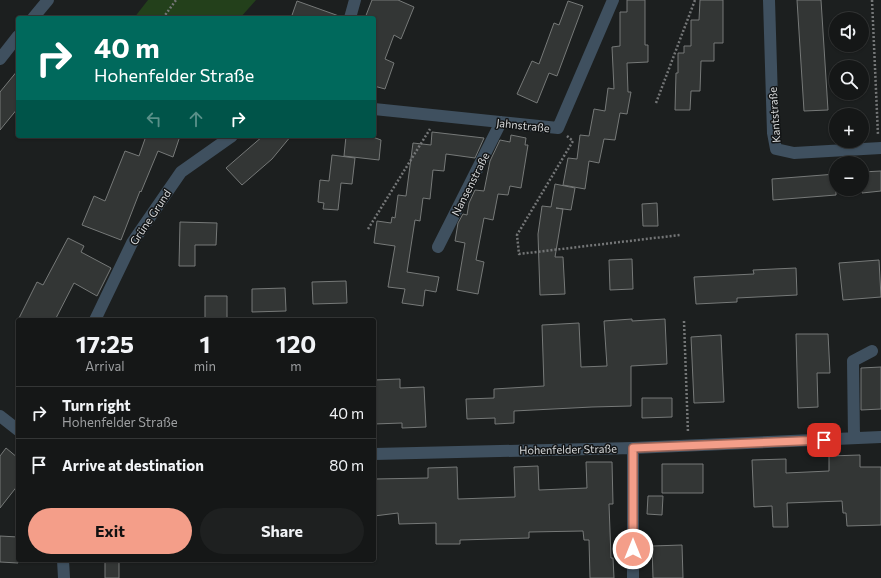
<!DOCTYPE html>
<meta charset="utf-8">
<style>
body{margin:0;font-family:Commissioner,sans-serif;background:#1e2020;color:#f1f3f6;height:100vh;display:flex;flex-direction:column;font-size:15px;white-space:nowrap}
*{box-sizing:border-box;margin:0}
p{font-size:13px;color:#9d9fa1}
.icon{flex:none;width:22px;height:22px;fill:none;stroke:currentColor;stroke-width:2;stroke-linecap:round;stroke-linejoin:round}
.map{position:relative;flex:1;overflow:hidden}
.sheet{position:absolute;left:16px;top:318px;width:360px;height:244px;display:flex;flex-direction:column;background:#151717;border-radius:4px;box-shadow:0 1px 3px #0004,0 0 0 1px #343636}
.sheet>*{flex:none}
.top-card{position:absolute;left:16px;top:16px;width:360px;height:122px;border-radius:4px;box-shadow:0 1px 3px #0004,0 0 0 1px #343636;background:#00695c;color:#fff;overflow:hidden}
.fabs{position:absolute;left:829px;top:12px;display:grid;gap:8px}
.fabs a{display:grid;place-items:center;width:40px;height:40px;border-radius:50%;background:#151717;box-shadow:0 1px 3px #0004,0 0 0 1px #343636;font-size:20px}
.pin{position:absolute;display:grid;place-items:center;width:34px;height:34px;color:#fff;margin:-17px;border-radius:8px;box-shadow:0 2px 6px #0006}
.me{position:absolute;width:44px;margin:-22px;rotate:0deg;stroke-linejoin:round;filter:drop-shadow(0 0 3px #0008)}
.turn{display:flex;align-items:center;gap:14px;height:84px;padding:0 12px;font-size:18px}
.turn .icon{width:52px;height:52px;stroke-width:2.5}
.turn b{display:block;font-size:28px;line-height:34px}
.lanes{display:flex;align-items:center;height:38px;padding:0 12px;background:#0003;justify-content:center;gap:20px;direction:ltr}
.lanes .off{opacity:.35}
.eta{display:flex;justify-content:space-evenly;align-items:center;height:68px;text-align:center}
.eta b{font-size:24px;font-weight:700;line-height:28px}
.cta{display:flex;gap:8px;margin-top:auto;padding:8px 12px}
.cta a{flex:1;height:46px;border-radius:24px;background:#f49e89;color:#111;font-size:16px;font-weight:700;line-height:46px;text-align:center}
.cta a+a{background:#1e2020;color:#f1f3f6}
ul{padding:0;list-style:none}
li{display:flex;align-items:center;gap:12px;height:52px;padding:0 12px;border-top:1px solid #343636}
li div{flex:1}
li b{display:block;font-size:15px}
li em{font-style:normal}
.map>svg:first-child{display:block}
.green{fill:#23401b}
.building{fill:#333635;stroke:#767978}
.lines{fill:none;stroke-linecap:round;stroke-linejoin:round}
.path{stroke:#747677;stroke-width:2.5;stroke-dasharray:2 2;stroke-linecap:butt}
.minor{stroke:#3f505f;stroke-width:12}
.route-casing{stroke:#9f6759;stroke-width:10}
.route{stroke:#f49e89;stroke-width:7}
.labels{text-anchor:middle;dominant-baseline:central;stroke-width:3;stroke-linejoin:round;paint-order:stroke}
.street-label{font-size:11px;fill:#d8dadb;stroke:#131516}
</style>
<div class="map">
<svg width="881" height="578" viewBox="0 0 881 578">
<rect width="100%" height="100%" fill="#1c1f1f"/>
<path class="green" d="M148,0h108l-16,18h-106z"/>
<path class="building" d="M372,0h26l16,7 -13,32 -7,-4 -9,24 9,4 -9,26 -11,-3v-68h-9z
M627,0h18v45h3v17l-21,1 1,29h3l-4,22 -7,-1 -5,27 -11,-1 -5,24 -10,-2 -4,28 -22,-4 5,-27 9,1 3,-24 9,1 5,-27 11,2 3,-23 6,1 -2,-42 8,-1v-34h7z
M700,0h23v43h-9v18h-13l-1,30h-9l-1,19h-15l1,-37h2v-20h6v-7h7v-26h8z
M797,0h24l7,110 -24,1z
M297,1l42,15v2h-48z
M568,1l15,5 -26,70 -8,-3 -12,30 -20,-9 15,-33 7,3 15,-41 5,2z
M18,70v38l-18,22v-38z
M432,132l52,6 -9,20 -29,-4 -2,17 -11,-1 -3,29 -7,-1 -3,23 -5,-1 -8,52 32,5 -3,15 -11,-2 -2,16 -21,-3 3,-14 -17,-2 7,-41 -21,-3 3,-22 14,2 1,-6 3,1 3,-23 8,1 7,-53 18,2z
M511,135l15,3 -1,7h3l-7,43 -11,-2 -2,9 -10,-1 -5,26 -9,-2 -8,42 8,2 -6,32 -21,-4 8,-47 -10,-2 3,-18 5,-9 4,1 2,-12 6,-13 9,1 6,-30 10,-21 10,2z
M146,136h34l-7,21 -15,-6 -17,41 -1,-1 -19,49 -39,-15 12,-29 11,5 20,-50 14,5z
M263,136h28l-19,23 -30,26 -16,-17z
M346,136h24l11,4 -2,20 -35,-4z
M332,155l23,3 -3,26 -11,-1 -3,27 -15,-1 1,-6 -6,-1 2,-22 9,1z
M881,171v20l-19,2v-21z
M836,174v21l-63,5 -1,-21z
M555,184l20,4 -4,22 -15,-2 7,1 -8,48h8l2,37 -25,1 -2,-61 4,-28 9,1z
M657,203l1,23h-15l-1,-22z
M180,222l37,1 -1,22h-21v21h-16z
M68,238l16,8 -3,6 30,16 -14,28 -23,-13 -19,37h-37l19,-38 6,3z
M632,259l1,30 -23,1 -1,-30z
M879,260l2,37 -38,3 -4,-37z
M796,268l1,27 -60,3v4l-41,2 -2,-27 60,-3 -1,-4z
M346,281l1,22 -34,1 -1,-22z
M285,288l1,23 -34,1v-23z
M205,296h22v24h-22z
M632,319v2l33,-2 2,45 -36,2v40l-39,1 -78,4v12l-19,1v-6l-28,1 -1,-20 28,-1v-9l50,-3 -2,-61 37,-2 2,44 26,-1 -3,-45z
M796,334h32l2,39h-13l1,34 -20,1z
M721,335l3,67 -30,1 -3,-66z
M881,367v42l-20,1v-42z
M400,379v9l24,-1 2,40 -24,1v-5l-28,1v-44z
M642,398h30v19l-30,1z
M6,448l12,10v27l-18,23v-52z
M860,455v12h21v58l-34,1 -1,-13h-3l-1,-12 -55,2 1,24h-15l-1,-21 -18,1 -2,-47 34,-1v14l43,-2v-15z
M586,462h26l1,42h-4l2,54h2l1,20h-24l-1,-38h-5l-1,-9 -54,1v6l-69,2v4h-24v-21l-37,1 -1,-11 -24,3v-37l54,-1v-10l29,-1 1,32 57,-2 -1,-30 24,-1 1,24 48,-2z
M662,464h41v29h-41z
M648,496h15l-1,19 -15,-1z
M0,536l18,1v26l-18,-1z
M682,545l1,33h-30l-1,-32z
M105,560h14v18h-14z"/>
<g class="lines">
<path class="path" d="M872,0l6,135
M163,18l13,-18
M656,103l39,-103
M567,136l6,5 -56,94 2,19 161,-19
M368,229l62,-100
M276,320v-4
M684,321l4,112"/>
<path class="minor" d="M769,0l4,133 3,16 18,4 87,-5
M33,18l15,-18
M350,18l5,-18
M0,59l18,-23
M374,109l184,19 55,-128
M438,247l63,-125
M95,320l37,-77 49,-71 51,-36
M0,416l18,14
M854,438l-1,-77 19,-10
M633,448v130
M374,454l259,-6 248,-11
M63,560l1,18"/>
</g>
<g class="lines">
<defs>
<path id="route" d="M633,549v-101l191,-8"/>
</defs>
<use href="#route" class="route-casing"/>
<use href="#route" class="route"/>
</g>
<g class="labels">
<g class="street-label">
<text transform="translate(774 115) rotate(-94)">Kantstraße</text>
<text transform="translate(523 125) rotate(6)">Jahnstraße</text>
<text transform="translate(470 184) rotate(-63)">Nansenstraße</text>
<text transform="translate(150 217) rotate(-56)">Grüne Grund</text>
<text transform="translate(568 449) rotate(-1)">Hohenfelder Straße</text>
</g>
</g>
</svg>
<div class="fabs">
<a><svg class="icon" aria-label="sound" viewBox="0 0 24 24"><path d="M4 9h4l5-4v14l-5-4H4zM17 9q2 3 0 6"/></svg></a>
<a><svg class="icon" aria-label="search" viewBox="0 0 24 24"><circle cx="10" cy="10" r="6"/><path d="M15 15l6 6"/></svg></a>
<a>+</a>
<a>−</a>
</div>
<div class="pin" style="left:824px;top:440px;background:#d93025"><svg class="icon" aria-label="arrive" viewBox="0 0 24 24"><path d="M6 21V4h12l-3 4 3 4H6"/></svg></div>
<svg class="me" style="left:633px;top:549px" viewBox="-20 -20 40 40"><circle r="17" fill="#f49e89" stroke="#fff" stroke-width="3"/><path d="M0-11L8 9 0 5-8 9z" fill="#fff"/></svg>
<div class="top-card">
<div class="turn"><svg class="icon" aria-label="right" viewBox="0 0 24 24"><path d="M7 20v-9h11M14 6l5 5-5 5"/></svg><div><b>40 m</b>Hohenfelder Straße</div></div>
<div class="lanes"><svg class="icon off" aria-label="left" viewBox="0 0 24 24"><path d="M17 20v-9H6M10 6l-5 5 5 5"/></svg><svg class="icon off" aria-label="ahead" viewBox="0 0 24 24"><path d="M12 20V5M6 11l6-6 6 6"/></svg><svg class="icon" aria-label="right" viewBox="0 0 24 24"><path d="M7 20v-9h11M14 6l5 5-5 5"/></svg></div>
</div>
<section class="sheet">
<div class="eta">
<div><b>17:25</b><p>Arrival</p></div>
<div><b>1</b><p>min</p></div>
<div><b>120</b><p>m</p></div>
</div>
<ul>
<li><svg class="icon" aria-label="right" viewBox="0 0 24 24"><path d="M7 20v-9h11M14 6l5 5-5 5"/></svg><div><b>Turn right</b><p>Hohenfelder Straße</p></div><em>40 m</em></li>
<li><svg class="icon" aria-label="arrive" viewBox="0 0 24 24"><path d="M6 21V4h12l-3 4 3 4H6"/></svg><div><b>Arrive at destination</b></div><em>80 m</em></li>
</ul>
<div class="cta"><a>Exit</a><a>Share</a></div>
</section>
</div>
